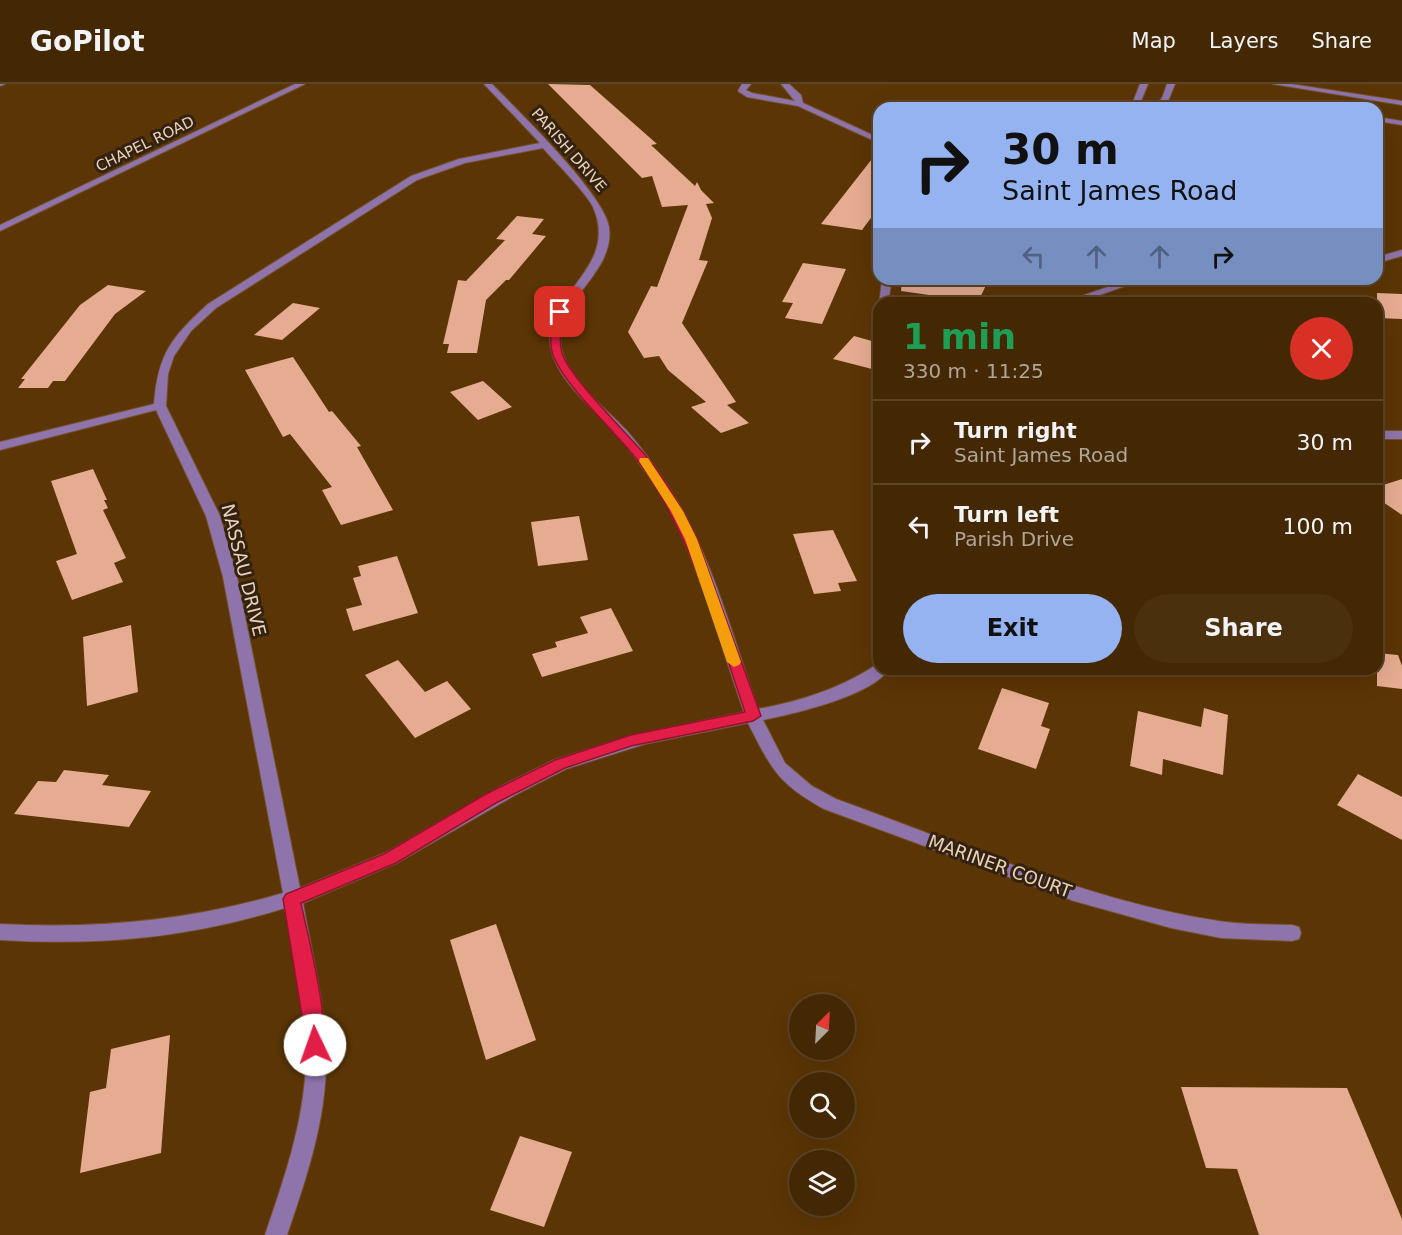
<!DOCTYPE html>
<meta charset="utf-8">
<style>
body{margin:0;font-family:"DejaVu Sans",sans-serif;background:#4b300e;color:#f1f3f6;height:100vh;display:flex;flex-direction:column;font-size:22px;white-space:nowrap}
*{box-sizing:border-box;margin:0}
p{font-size:20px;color:#afa69a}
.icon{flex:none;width:33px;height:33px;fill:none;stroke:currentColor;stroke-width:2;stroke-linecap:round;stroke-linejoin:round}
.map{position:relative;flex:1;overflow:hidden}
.details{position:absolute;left:873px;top:213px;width:510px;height:378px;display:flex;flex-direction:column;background:#442804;border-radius:18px;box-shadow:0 6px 24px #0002,0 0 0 2px #5c4426}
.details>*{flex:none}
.banner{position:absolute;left:873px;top:18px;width:510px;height:183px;border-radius:18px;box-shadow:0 6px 24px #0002,0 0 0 2px #5c4426;background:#95b2f1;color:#111;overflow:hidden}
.needle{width:39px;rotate:24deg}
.controls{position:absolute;left:789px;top:910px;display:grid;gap:12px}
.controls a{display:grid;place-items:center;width:66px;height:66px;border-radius:50%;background:#442804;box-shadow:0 6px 24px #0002,0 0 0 2px #5c4426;font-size:30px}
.pin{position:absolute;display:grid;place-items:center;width:51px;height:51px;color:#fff;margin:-26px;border-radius:12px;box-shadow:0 3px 9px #0006}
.me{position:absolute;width:66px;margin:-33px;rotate:357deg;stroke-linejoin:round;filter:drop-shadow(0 0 4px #0008)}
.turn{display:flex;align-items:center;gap:21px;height:126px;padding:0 30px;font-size:27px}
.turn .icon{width:78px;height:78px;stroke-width:2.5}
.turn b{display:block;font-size:42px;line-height:51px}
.lanes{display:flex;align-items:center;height:57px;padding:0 30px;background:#0003;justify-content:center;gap:30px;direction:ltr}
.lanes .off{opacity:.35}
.round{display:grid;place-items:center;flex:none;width:63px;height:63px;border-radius:32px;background:#4b300e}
.headline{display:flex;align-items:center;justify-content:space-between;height:102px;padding:0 30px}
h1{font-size:36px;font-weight:800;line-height:45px;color:#1e9e55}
.button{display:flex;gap:12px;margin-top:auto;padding:12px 30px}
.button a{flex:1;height:69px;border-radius:36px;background:#95b2f1;color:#111;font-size:24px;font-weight:800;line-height:69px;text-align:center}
.button a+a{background:#4b300e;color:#f1f3f6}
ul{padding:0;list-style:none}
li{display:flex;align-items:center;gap:18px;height:84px;padding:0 30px;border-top:2px solid #5c4426}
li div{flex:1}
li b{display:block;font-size:22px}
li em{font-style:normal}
header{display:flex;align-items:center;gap:36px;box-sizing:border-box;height:84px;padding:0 30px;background:#442804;border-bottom:2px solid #5c4426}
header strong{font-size:28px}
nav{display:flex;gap:33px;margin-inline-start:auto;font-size:21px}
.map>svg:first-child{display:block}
.building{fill:#e6ac91}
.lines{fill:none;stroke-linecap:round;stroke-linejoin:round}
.minor-casing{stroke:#755126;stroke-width:2}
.minor{fill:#8e74ab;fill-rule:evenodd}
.route{fill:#e11d48;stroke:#92132f;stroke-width:1.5}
.slow{fill:#f59e0b}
.labels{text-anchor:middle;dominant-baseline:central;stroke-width:6;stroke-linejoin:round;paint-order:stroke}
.far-street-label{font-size:15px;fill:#ead2bd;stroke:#332210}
.street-label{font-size:18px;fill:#ead2bd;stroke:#332210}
</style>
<header>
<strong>GoPilot</strong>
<nav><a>Map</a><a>Layers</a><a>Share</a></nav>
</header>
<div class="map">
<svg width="1402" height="1151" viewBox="0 0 1402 1151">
<rect width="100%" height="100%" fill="#5b3505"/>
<path class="building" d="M548,0l42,1 67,59 -6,1 44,41 2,-4 4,8 13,13 -8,1 6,14 -13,42 9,1 -26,62 54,79 -9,3 22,18 -28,10 -30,-26 15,-5 -38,-32 -9,-14 -15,2 -16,-26 23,-46 6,1 31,-82 -26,2 -10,-31 -10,2z
M879,66v57l-17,23 -41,-6z
M517,132l27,3 -12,15 14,2 -37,44h-3l-20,20 -9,53h-30l2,-9h-6l15,-64 8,1 39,-41 -9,-1z
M803,179l43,6 -24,55 -37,-6 8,-15 -11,-1z
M902,195h87l-11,23 -77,-11z
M108,201l38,6 -31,23 -50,67h-12l-5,7h-30l7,-9h-4l59,-74z
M1377,209l25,1v25l-25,-1z
M293,219l27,5 -38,32 -28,-5z
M854,252l25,7v18l-7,8 -39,-10z
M293,273l36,55 3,-1 29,35 -4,1 36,63 -52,15 -19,-35 10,-3 -42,-53 -7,3 -38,-67z
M483,297l29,26 -34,13 -28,-28z
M93,385l14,31h-3l4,8 -5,2 23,48 -12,5 9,19 -51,18 -16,-39 21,-7 -26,-73z
M1402,395v36l-25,-17v-11z
M579,432l9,44 -50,6 -7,-44z
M833,446l24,51 -19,2 3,8 -27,3 -21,-60z
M397,472l21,57 -65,18 -7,-22 16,-4 -9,-27 8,-2 -3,-10z
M611,524l22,43 -91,26 -10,-23 25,-7 -2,-5 33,-9 -8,-16z
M131,541l7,67 -51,14 -4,-69z
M1377,569l21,2 4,11v23l-25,-3z
M398,576l27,32 22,-11 24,28 -56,29 -50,-63z
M1002,604l47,15 -8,23 9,3 -14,40 -58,-20z
M1204,624l24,7 -5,60 -60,-16 -1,16 -32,-9 8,-55 63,16z
M64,686l45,5 -7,10 49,6 -22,36 -115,-13 24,-33 18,1z
M1358,690l44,23v43l-65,-35z
M496,840l40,116 -50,20 -36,-120z
M170,951l-9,118 -81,20 10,-81 16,-4 5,-39z
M1181,1003l166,1 55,131v16h-143l-22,-66 -31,-1z
M520,1052l52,16 -28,75 -54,-17z"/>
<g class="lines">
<defs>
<path id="minor" d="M0,0h5l-5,2z
M295,0h10l-305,147v-6z
M484,0h8c26,27 112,110 117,143 7,50 -63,76 -46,128 11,31 43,53 64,76 15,17 28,36 41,55 43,67 64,148 90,223 43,-8 81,-20 118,-44l3,-1v5h10c-17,27 -96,45 -126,51l22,43 27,23 24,13c122,44 255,103 383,122 24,4 49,3 73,4l7,2 2,6 -2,6 -7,2 -71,-3 -50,-10 -97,-27 -250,-92c-47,-26 -53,-41 -76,-86l-103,21 -79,25 -49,25 -120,69 -94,40c9,52 23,105 23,158 0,60 -20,118 -39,174h-22c19,-56 39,-112 41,-173 2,-51 -12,-103 -21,-154 -96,30 -185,38 -285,32v-16c97,5 189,-3 283,-31l-60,-316 -17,-61 -50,-106 -156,40v-8l154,-38c4,-51 18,-67 54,-100l203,-128 48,-17 81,-16zM543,64c13,15 42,43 50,59 29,66 -61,90 -40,149 10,29 39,51 59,73 16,17 29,36 42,55 43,68 63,151 90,228l-114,24 -76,24 -49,24 -120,69 -85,35 -63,-311 -17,-61 -54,-110 2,-32 6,-18 17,-25 25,-23 201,-128 48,-17z
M742,0h9l-5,6 6,3 43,8 -14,-17h8l12,11 2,8 76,35v5l-81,-37 -51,-9 -9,-6z
M1140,0h8l-7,17 11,7h-10l-9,-6z
M1167,0h8l-6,15 -8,9h-8l9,-10z
M1273,0h18l111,17v4z
M1209,22h80l4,2h-88z
M1377,33l25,4v4l-25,-4z
M1402,166v6l-25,7v-6z
M882,195h10l-4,24 -9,2z
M1130,195h15l-68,24h-15z
M1377,347h25v8h-25z"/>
</defs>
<use href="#minor" class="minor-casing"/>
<use href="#minor" class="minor"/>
</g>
<path class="route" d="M557,226l8,2c-3,14 -7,27 -3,41 7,24 66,81 84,103 21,25 37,54 51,83l64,177 -8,5 -122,25 -66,22 -69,35 -100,60 -95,40c6,30 31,124 20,149l-6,2 -7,-2 -25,-153 3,-5 98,-40 102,-60 69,-34 76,-25 114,-23c-29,-84 -52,-174 -104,-247 -22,-31 -76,-77 -88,-110 -5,-13 -1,-32 4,-45z"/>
<path class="slow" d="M640,374h8l35,53 14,28 44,123 -2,3 -5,2 -7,-5 -42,-123 -14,-28 -32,-50z"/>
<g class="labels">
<g class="far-street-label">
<text transform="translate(145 60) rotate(-26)">CHAPEL ROAD</text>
<text transform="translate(569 66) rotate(49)">PARISH DRIVE</text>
</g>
<g class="street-label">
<text transform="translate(244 486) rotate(76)">NASSAU DRIVE</text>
<text transform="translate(1000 782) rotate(20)">MARINER COURT</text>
</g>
</g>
</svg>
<div class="controls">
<a><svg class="needle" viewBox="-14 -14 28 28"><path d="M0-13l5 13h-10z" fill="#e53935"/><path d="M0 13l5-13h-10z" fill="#afa69a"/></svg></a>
<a><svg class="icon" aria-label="search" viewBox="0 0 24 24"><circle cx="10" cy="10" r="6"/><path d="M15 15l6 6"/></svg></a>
<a><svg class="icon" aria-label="layers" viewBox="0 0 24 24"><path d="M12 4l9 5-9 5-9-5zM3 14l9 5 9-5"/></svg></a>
</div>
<div class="pin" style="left:560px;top:228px;background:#d93025"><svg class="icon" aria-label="arrive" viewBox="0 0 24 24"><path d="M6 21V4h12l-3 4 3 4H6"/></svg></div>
<svg class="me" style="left:315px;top:961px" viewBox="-20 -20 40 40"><circle r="19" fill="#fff"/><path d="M0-13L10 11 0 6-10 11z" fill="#e11d48"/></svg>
<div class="banner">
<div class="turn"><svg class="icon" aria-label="right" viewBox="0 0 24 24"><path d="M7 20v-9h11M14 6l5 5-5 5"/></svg><div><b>30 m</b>Saint James Road</div></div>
<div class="lanes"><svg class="icon off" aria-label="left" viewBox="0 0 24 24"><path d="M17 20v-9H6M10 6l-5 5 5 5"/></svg><svg class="icon off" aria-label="ahead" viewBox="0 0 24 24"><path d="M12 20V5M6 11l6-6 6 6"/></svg><svg class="icon off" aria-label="ahead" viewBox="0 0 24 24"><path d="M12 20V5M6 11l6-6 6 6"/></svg><svg class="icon" aria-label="right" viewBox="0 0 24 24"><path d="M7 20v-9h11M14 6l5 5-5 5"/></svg></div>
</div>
<section class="details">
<div class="headline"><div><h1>1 min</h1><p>330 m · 11:25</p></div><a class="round" style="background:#d93025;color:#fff"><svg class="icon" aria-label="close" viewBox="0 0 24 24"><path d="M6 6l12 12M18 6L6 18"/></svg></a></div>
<ul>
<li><svg class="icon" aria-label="right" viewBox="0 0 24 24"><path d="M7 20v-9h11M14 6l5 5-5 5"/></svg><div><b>Turn right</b><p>Saint James Road</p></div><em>30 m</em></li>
<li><svg class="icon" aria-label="left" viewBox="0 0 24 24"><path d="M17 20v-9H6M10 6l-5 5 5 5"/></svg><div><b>Turn left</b><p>Parish Drive</p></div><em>100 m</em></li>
</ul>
<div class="button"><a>Exit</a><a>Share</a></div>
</section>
</div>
